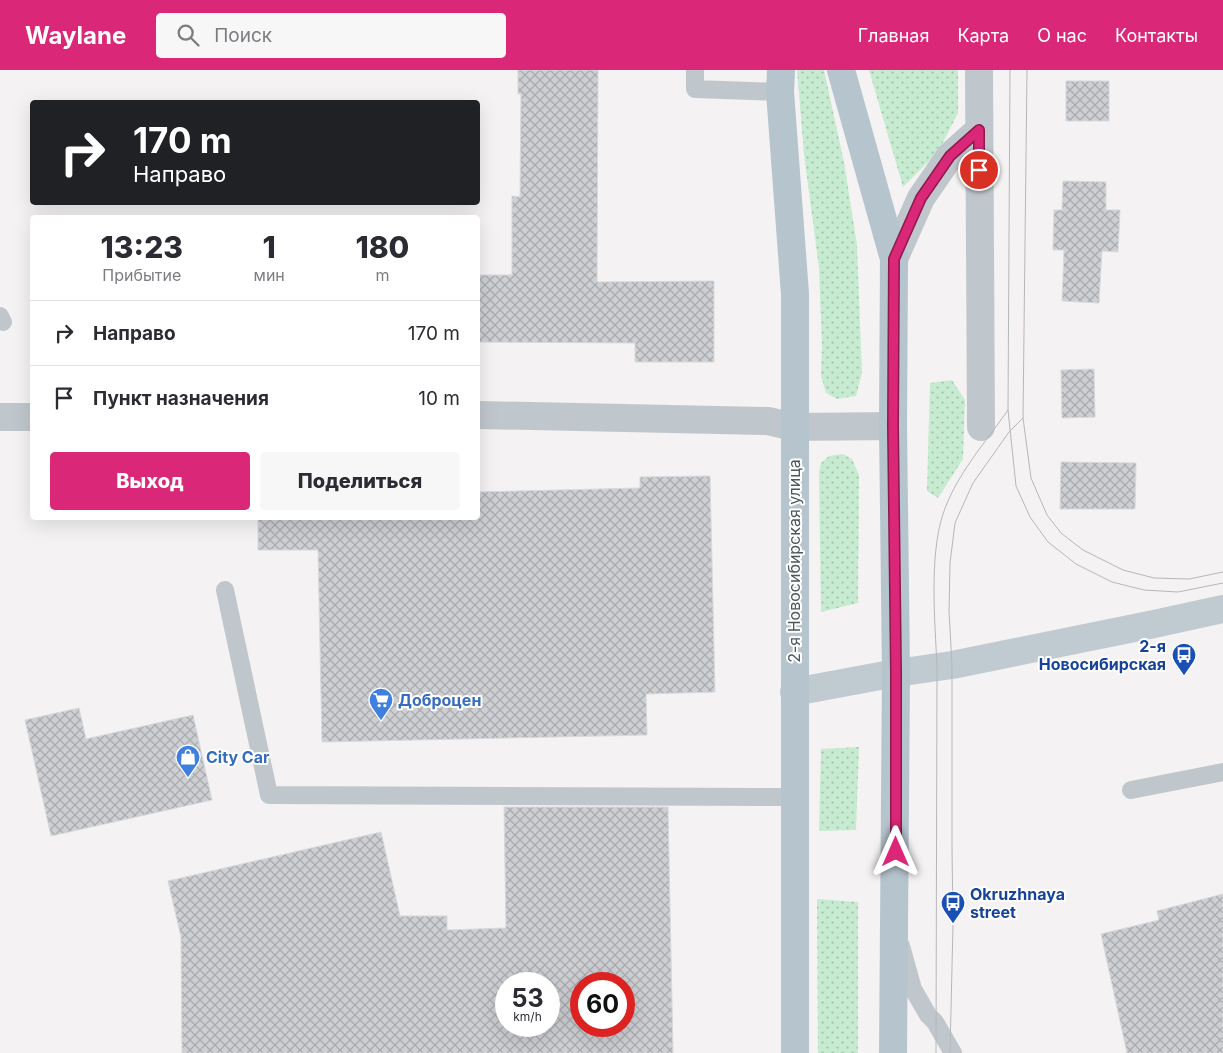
<!DOCTYPE html>
<html lang="ru">
<meta charset="utf-8">
<style>
body{margin:0;font-family:Inter,sans-serif;background:#f7f7f7;color:#2b2b33;height:100vh;display:flex;flex-direction:column;font-size:19px;white-space:nowrap}
*{box-sizing:border-box;margin:0}
p{font-size:16px;color:#7c7c81}
.icon{flex:none;width:28px;height:28px;fill:none;stroke:currentColor;stroke-width:2;stroke-linecap:round;stroke-linejoin:round}
.map{position:relative;flex:1;overflow:hidden}
.drawer{position:absolute;left:30px;top:145px;width:450px;height:305px;display:flex;flex-direction:column;background:#fff;border-radius:5px;box-shadow:0 5px 20px #0002}
.drawer>*{flex:none}
.top-card{position:absolute;left:30px;top:30px;width:450px;height:105px;border-radius:5px;box-shadow:0 5px 20px #0002;background:#202124;color:#fff;overflow:hidden}
.speed{position:absolute;left:495px;top:902px;display:flex;gap:10px;font-size:25px;font-weight:700;text-align:center}
.speed>*{display:grid;place-content:center;width:65px;height:65px;border-radius:50%;background:#fff;box-shadow:0 5px 20px #0002;line-height:1}
.speed small{font-size:12px;font-weight:400}
.speed .limit{border:8px solid #d22;background:#fff;color:#111}
.pin{position:absolute;display:grid;place-items:center;width:42px;height:42px;color:#fff;margin:-21px;border:2px solid #fff;border-radius:50%;box-shadow:0 1px 5px #0007}
.me{position:absolute;width:55px;margin:-28px;rotate:0deg;stroke-linejoin:round;filter:drop-shadow(0 0 4px #0008)}
.turn{display:flex;align-items:center;gap:18px;height:105px;padding:0 20px;font-size:22px}
.turn .icon{width:65px;height:65px;stroke-width:2.5}
.turn b{display:block;font-size:35px;line-height:42px}
.eta{display:flex;justify-content:space-evenly;align-items:center;height:85px;text-align:center}
.eta b{font-size:30px;font-weight:800;line-height:35px}
.button{display:flex;gap:10px;margin-top:auto;padding:10px 20px}
.button a{flex:1;height:58px;border-radius:5px;background:#db2777;color:#fff;font-size:20px;font-weight:800;line-height:58px;text-align:center}
.button a+a{background:#f7f7f7;color:#2b2b33}
ul{padding:0;list-style:none}
li{display:flex;align-items:center;gap:15px;height:65px;padding:0 20px;border-top:1px solid #e1e1e2}
li div{flex:1}
li b{display:block;font-size:19px}
li em{font-style:normal}
header{display:flex;align-items:center;gap:30px;box-sizing:border-box;height:70px;padding:0 25px;background:#db2777;color:#fff}
header strong{font-size:24px}
nav{display:flex;gap:28px;margin-inline-start:auto;font-size:18px}
.search{width:350px;height:45px;background:#f7f7f7;display:flex;align-items:center;gap:12px;box-sizing:border-box;padding:0 18px;border-radius:5px;color:#7c7c81;font-size:19px}
.map>svg:first-child{display:block}
.grass{fill:url(#grass-dots)}
.building{fill:url(#building-cross-hatch);stroke:#d7d9dc;fill-rule:evenodd}
.lines{fill:none;stroke-linecap:round;stroke-linejoin:round}
.lane{stroke:#c0c7cc;stroke-width:18}
.street{stroke:#c0c7cc;stroke-width:28}
.secondary{stroke:#c0cad1;stroke-width:28}
.primary{stroke:#b5c4cd;stroke-width:28}
.tram{stroke:#b5b8bb;stroke-width:1}
.route-casing{stroke:#8e194d;stroke-width:12}
.route{stroke:#db2777;stroke-width:9}
.labels{text-anchor:middle;dominant-baseline:central;stroke-width:4;stroke-linejoin:round;paint-order:stroke}
.street-label{font-size:16px;fill:#4c575d;stroke:#fff}
.transit-label{font-size:16px;font-weight:bold;fill:#164399;stroke:#fff;text-anchor:end}
.shop-label{font-size:16px;font-weight:bold;fill:#366cbe;stroke:#fff;text-anchor:start}
</style>
<header>
<strong>Waylane</strong>
<div class="search"><svg class="icon" aria-label="search" viewBox="0 0 24 24"><circle cx="10" cy="10" r="6"/><path d="M15 15l6 6"/></svg>Поиск</div>
<nav><a>Главная</a><a>Карта</a><a>О нас</a><a>Контакты</a></nav>
</header>
<div class="map">
<svg width="1223" height="983" viewBox="0 0 1223 983">
<defs>
<pattern id="grass-dots" width="8" height="8" patternUnits="userSpaceOnUse" patternTransform="scale(1.25)"><rect width="8" height="8" fill="#c7ebd0"/><path d="M2 2h.1M6 6h.1" fill="none" stroke="#a4c1ac" stroke-width="1.8" stroke-linecap="round"/></pattern>
<pattern id="building-cross-hatch" width="8" height="8" patternUnits="userSpaceOnUse" patternTransform="scale(1.25)"><rect width="8" height="8" fill="#cdcfd3"/><path d="M0 0l8 8M0 8l8-8" fill="none" stroke="#a9abae"/></pattern>
</defs>
<rect width="100%" height="100%" fill="#f4f2f2"/>
<path class="grass" d="M797,0h27l20,92 13,83 5,128 -6,23 -19,3 -11,-6 -5,-17 1,-31 -3,-77 -15,-114z
M869,0h89v43l-20,39 -35,35z
M952,310l13,20 -2,59 -25,39 -11,-7 3,-108z
M843,384l9,5 7,16 -1,128 -37,9 -2,-140 2,-9 8,-7z
M859,677l-3,83 -37,1 2,-82z
M817,829l41,3v151h-40z"/>
<path class="building" d="M518,0h80l-1,212 117,-1v81h-79v-19l-157,-1v-67h34v-79l8,1 1,-103h-3z
M1066,11h43v40h-43z
M1063,111l43,1v28h14l-2,42 -16,-1 -3,52 -37,-2 2,-51h-11l1,-40h8z
M1094,299l1,48 -33,1 -1,-48z
M1061,392l75,1 -1,46h-75z
M710,406l5,216 -69,2 1,41 -325,7 -4,-192h-60v-32h220v-26l162,-4v-11z
M79,638l7,31 107,-24 19,85 -161,36 -26,-116z
M504,737h164l5,246h-491l-1,-116 -13,-56 213,-49 19,84h47v14l59,-2zM506,914h43v42h-43zM581,914h43v42h-43z
M1223,824v159h-96l-26,-119 58,-14 -2,-9z"/>
<g class="lines">
<path class="lane" d="M695,0v19l85,3
M0,246l3,6
M225,520l44,205 525,2
M1131,720l92,-18
M901,876l12,43 15,26 7,7 18,31"/>
<path class="street" d="M979,0l2,357
M894,189l27,-61 29,-42 29,-26
M478,345l290,6 26,6 99,-1
M0,347h32"/>
<path class="secondary" d="M794,622l102,-19 56,-8 202,-41 69,-15"/>
<path class="primary" d="M781,0l-1,22 15,202v759
M841,0l53,189 -1,167 3,247 -3,380"/>
<path class="tram" d="M1010,0l-2,340 8,76 14,31 18,25 28,22 36,18 32,8 34,2 45,-9
M1027,0l-4,348 8,60 16,37 14,18 22,17 40,20 31,8 35,1 34,-7
M936,983l1,-386c-2,-46 -8,-110 6,-153 13,-39 42,-71 65,-104
M950,983l3,-129 -1,-76v-183l-3,-54 1,-48 5,-40 18,-40 36,-51 14,-14"/>
</g>
<g class="lines">
<defs>
<path id="route" d="M896,782v-179l-3,-247 1,-167 27,-61 29,-42 29,-26v40"/>
</defs>
<use href="#route" class="route-casing"/>
<use href="#route" class="route"/>
</g>
<defs>
<symbol id="bus-pin" viewBox="-11 -11 22 30"><path d="M0 17L-7.5 6A9.5 9.5 0 1 1 7.5 6Z" fill="#1a4fb4" stroke="#fff"/><path d="M-5-6H5V4H4V6H2V4H-2V6H-4V4H-5ZM-3.5-4V0h7V-4ZM-3.5 1.2v1.5H-2V1.2ZM2 1.2v1.5H3.5V1.2Z" fill="#fff"/></symbol>
<symbol id="supermarket-pin" viewBox="-11 -11 22 30"><path d="M0 17L-7.5 6A9.5 9.5 0 1 1 7.5 6Z" fill="#3f7fe0" stroke="#fff"/><path d="M-6-5.5h2.5l.6 2H6L4.5 2H-2.5L-4.4-4H-6ZM-1.5 3.2a1.3 1.3 0 1 0 .1 0ZM3 3.2a1.3 1.3 0 1 0 .1 0Z" fill="#fff"/></symbol>
<symbol id="shop-pin" viewBox="-11 -11 22 30"><path d="M0 17L-7.5 6A9.5 9.5 0 1 1 7.5 6Z" fill="#3f7fe0" stroke="#fff"/><path d="M-5-2.5h2.3a2.7 3.5 0 0 1 5.4 0H5L5.5 6h-11ZM-1.5-2.5h3a1.5 2.3 0 0 0-3 0Z" fill="#fff"/></symbol>
</defs>
<g fill-rule="evenodd">
<use href="#bus-pin" x="1170" y="571" width="28" height="38"/>
<use href="#supermarket-pin" x="367" y="616" width="28" height="38"/>
<use href="#shop-pin" x="174" y="673" width="28" height="38"/>
<use href="#bus-pin" x="939" y="819" width="28" height="38"/>
</g>
<g class="labels">
<g class="street-label">
<text transform="translate(794 491) rotate(-90)">2-я Новосибирская улица</text>
</g>
<g class="transit-label">
<text x="1166" y="576">2-я<tspan x="1166" dy="18">Новосибирская</tspan></text>
<text x="970" y="824" text-anchor="start">Okruzhnaya<tspan x="970" dy="18">street</tspan></text>
</g>
<g class="shop-label">
<text x="398" y="630">Доброцен</text>
<text x="206" y="687">City Car</text>
</g>
</g>
</svg>
<div class="speed"><div>53<small>km/h</small></div><div class="limit">60</div></div>
<div class="pin" style="left:979px;top:100px;background:#d93025"><svg class="icon" aria-label="arrive" viewBox="0 0 24 24"><path d="M6 21V4h12l-3 4 3 4H6"/></svg></div>
<svg class="me" style="left:896px;top:782px" viewBox="-20 -20 40 40"><path d="M0-17L14 15 0 8-14 15z" fill="#db2777" stroke="#fff" stroke-width="4"/></svg>
<div class="top-card">
<div class="turn"><svg class="icon" aria-label="right" viewBox="0 0 24 24"><path d="M7 20v-9h11M14 6l5 5-5 5"/></svg><div><b>170 m</b>Направо</div></div>
</div>
<section class="drawer">
<div class="eta">
<div><b>13:23</b><p>Прибытие</p></div>
<div><b>1</b><p>мин</p></div>
<div><b>180</b><p>m</p></div>
</div>
<ul>
<li><svg class="icon" aria-label="right" viewBox="0 0 24 24"><path d="M7 20v-9h11M14 6l5 5-5 5"/></svg><div><b>Направо</b></div><em>170 m</em></li>
<li><svg class="icon" aria-label="arrive" viewBox="0 0 24 24"><path d="M6 21V4h12l-3 4 3 4H6"/></svg><div><b>Пункт назначения</b></div><em>10 m</em></li>
</ul>
<div class="button"><a>Выход</a><a>Поделиться</a></div>
</section>
</div>
